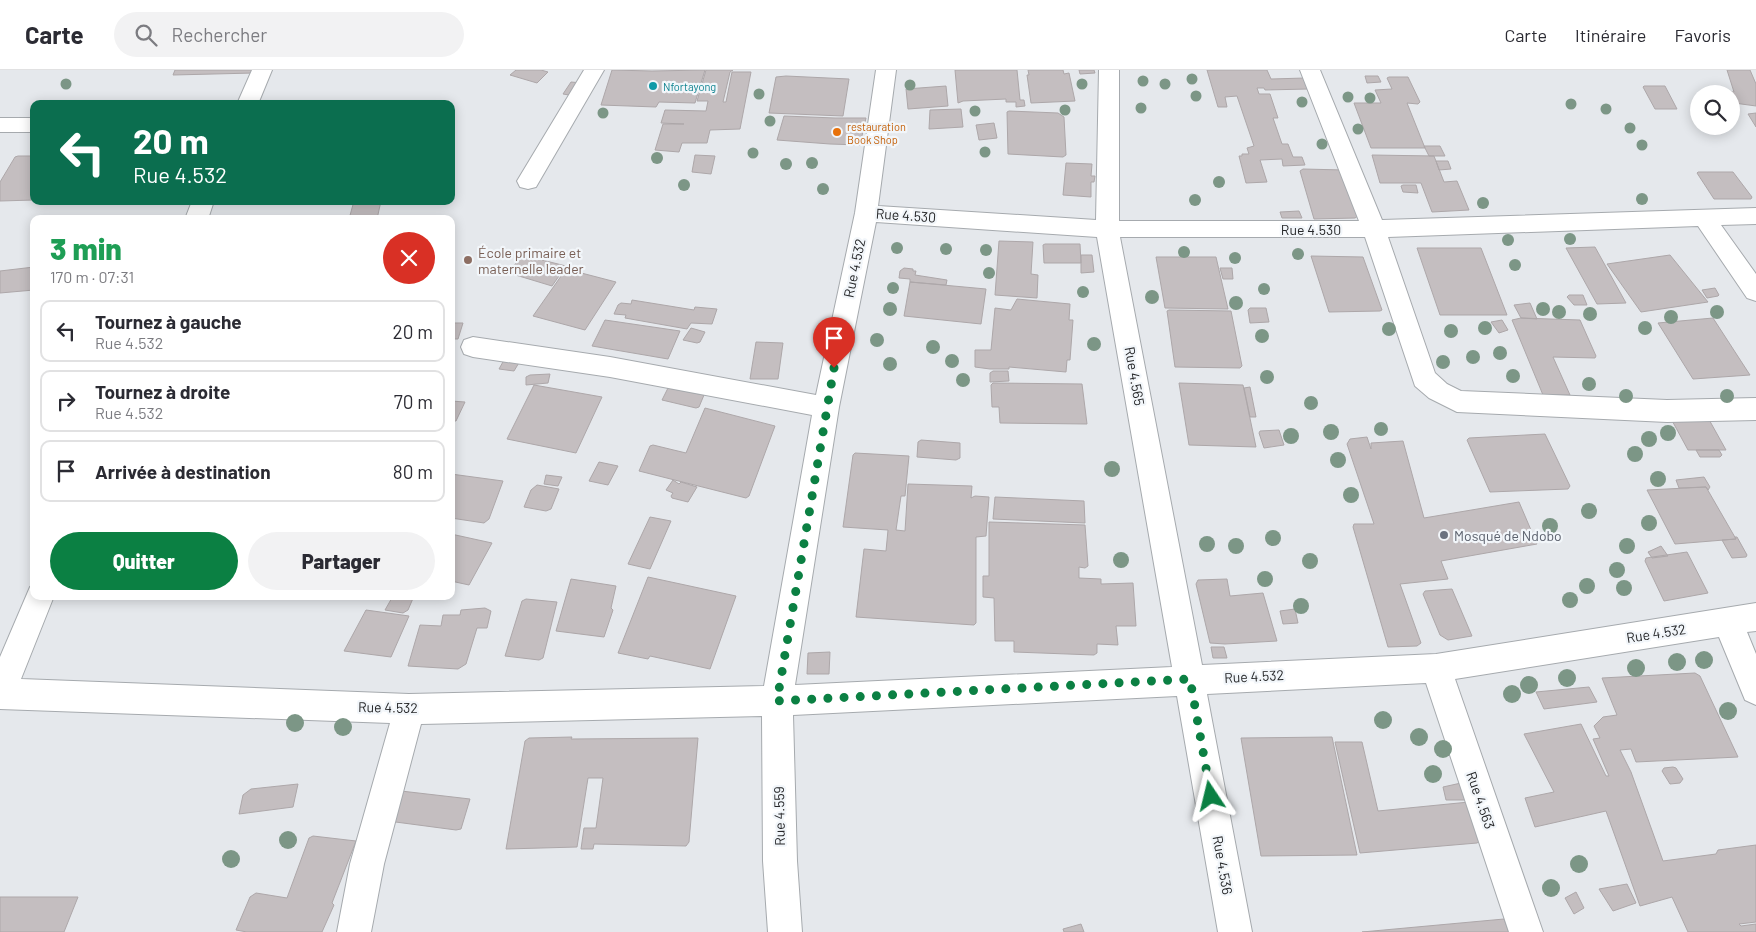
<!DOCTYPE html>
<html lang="fr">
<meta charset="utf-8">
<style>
body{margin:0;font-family:Barlow,sans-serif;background:#f2f2f3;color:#2b2b33;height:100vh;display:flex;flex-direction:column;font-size:19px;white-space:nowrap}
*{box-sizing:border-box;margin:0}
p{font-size:16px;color:#7c7c81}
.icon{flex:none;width:28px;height:28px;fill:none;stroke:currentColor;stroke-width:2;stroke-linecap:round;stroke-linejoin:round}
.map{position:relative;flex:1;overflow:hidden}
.sheet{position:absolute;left:30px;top:145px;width:425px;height:385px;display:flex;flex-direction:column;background:#fff;border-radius:10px;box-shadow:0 2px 12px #0003}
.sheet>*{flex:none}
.hud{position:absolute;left:30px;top:30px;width:425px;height:105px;border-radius:10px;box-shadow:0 2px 12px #0003;background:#0b6e4f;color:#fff;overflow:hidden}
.tools{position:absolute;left:1690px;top:15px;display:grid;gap:10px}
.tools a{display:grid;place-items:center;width:50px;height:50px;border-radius:50%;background:#fff;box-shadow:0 2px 12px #0003;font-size:25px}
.pin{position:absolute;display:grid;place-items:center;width:42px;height:42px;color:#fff;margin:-51px -21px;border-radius:50% 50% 50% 0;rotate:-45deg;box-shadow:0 0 5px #0007}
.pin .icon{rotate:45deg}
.me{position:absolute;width:55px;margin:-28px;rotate:350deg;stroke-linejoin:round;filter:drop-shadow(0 0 4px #0008)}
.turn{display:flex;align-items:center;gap:18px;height:105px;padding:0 20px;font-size:22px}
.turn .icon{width:65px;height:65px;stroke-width:2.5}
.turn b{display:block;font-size:35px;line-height:42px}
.round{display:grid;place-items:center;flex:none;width:52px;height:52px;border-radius:26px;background:#f2f2f3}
.headline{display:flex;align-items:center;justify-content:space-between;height:85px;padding:0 20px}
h1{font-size:30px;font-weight:800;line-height:38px;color:#1e9e55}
.primary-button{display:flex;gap:10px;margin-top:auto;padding:10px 20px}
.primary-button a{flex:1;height:58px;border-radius:30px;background:#0b8043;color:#fff;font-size:20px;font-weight:800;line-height:58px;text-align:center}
.primary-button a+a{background:#f2f2f3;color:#2b2b33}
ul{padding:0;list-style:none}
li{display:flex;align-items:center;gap:15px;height:62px;margin:0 10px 8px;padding:0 10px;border:2px solid #e1e1e2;border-radius:10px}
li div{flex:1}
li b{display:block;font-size:19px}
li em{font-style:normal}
header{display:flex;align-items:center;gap:30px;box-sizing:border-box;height:70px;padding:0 25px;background:#fff;border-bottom:1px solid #e1e1e2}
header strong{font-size:24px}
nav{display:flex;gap:28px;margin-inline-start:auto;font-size:18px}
.search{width:350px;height:45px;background:#f2f2f3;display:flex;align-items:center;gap:12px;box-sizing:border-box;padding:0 18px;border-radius:28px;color:#7c7c81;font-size:19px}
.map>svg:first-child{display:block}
.building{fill:#c4bec0;stroke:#ada7a9}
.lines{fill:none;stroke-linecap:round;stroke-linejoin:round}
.minor-casing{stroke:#a6aaae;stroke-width:2}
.minor{fill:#fff;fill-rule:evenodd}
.tree{fill:#7c9686}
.route{stroke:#0b8043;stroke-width:9;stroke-dasharray:0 16.2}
.culture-dot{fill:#0f9aa8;stroke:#f2f6fa;stroke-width:2}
.food-dot{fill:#e8710a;stroke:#f2f6fa;stroke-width:2}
.education-dot{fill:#8d6e63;stroke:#f2f6fa;stroke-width:2}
.worship-dot{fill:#6b7280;stroke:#f2f6fa;stroke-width:2}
.labels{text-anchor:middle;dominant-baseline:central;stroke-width:4.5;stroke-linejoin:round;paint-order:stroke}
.far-culture-label{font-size:11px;fill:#0d838f;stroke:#f2f6fa;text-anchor:start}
.far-food-label{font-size:11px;fill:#c56008;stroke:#f2f6fa;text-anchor:start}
.street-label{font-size:14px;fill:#262729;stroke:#f2f6fa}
.education-label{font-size:14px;fill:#785e54;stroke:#f2f6fa;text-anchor:start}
.worship-label{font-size:14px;fill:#5b616d;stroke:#f2f6fa;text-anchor:start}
</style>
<header>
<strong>Carte</strong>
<div class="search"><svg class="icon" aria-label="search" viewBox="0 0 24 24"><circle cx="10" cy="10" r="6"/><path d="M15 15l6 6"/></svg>Rechercher</div>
<nav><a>Carte</a><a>Itinéraire</a><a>Favoris</a></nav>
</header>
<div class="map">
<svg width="1756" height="862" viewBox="0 0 1756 862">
<rect width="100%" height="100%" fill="#e5e8ec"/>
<path class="building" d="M175,0h80l-1,3 -81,2z
M516,0h25l7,2 -11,11 -27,-8z
M612,0l40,1 53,-1 -10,33 -36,-1 -3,5 -55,-2z
M706,0h27l-3,2 -7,30h3l6,-30h19l-11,57 -30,1 -3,13h-25l-3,9 -24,-2 8,-26h21l-23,-1 4,-13 41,1 2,-10h-11z
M955,0h62l3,30h4l1,6 -9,1v-5h-10v-3l-43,2 -5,2z
M1028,0h35l1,4 5,-1 6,28 -44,2 -4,-28h2z
M1079,0h15l1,3 -15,1z
M1207,0h60l4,9 34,-1 3,11 -43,1 -1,-2h-7l2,6h11l8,24h-5l9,26h6l5,13h9l3,8 -22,1 -1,-7 -22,1 7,22 -21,1 -7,-27h3v-2h7l-2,-6 7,-2 -17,-50 -12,1 2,10h-9z
M1727,0h23l6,14v22l-22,-3 -3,-9 -2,-2h5z
M786,6l63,3 -6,37 -74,-3 7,-36z
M1365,6h13l3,6 -14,1z
M1389,7h19l12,25 -2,2 -11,-1 18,45h-54l-17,-45h27l-6,-13 17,-1 -5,-11z
M571,12l11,1 -7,13 -12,-2z
M946,16l2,20 -40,3 -2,-20z
M1644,16h21l12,23h-22l-12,-22z
M961,39l2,18 -34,2 1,-19z
M1009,41l49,2 6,4 2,38 -3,2 -55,-3 -1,-42z
M1756,43v14l-8,-13z
M784,46l51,2h31l-6,27 -30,-1 -53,-4z
M994,53l3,15 -18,2 -3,-15z
M1424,76h16l5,10h-16z
M695,85l20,1 -4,18 -19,-2z
M1372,85l62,1 10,26 13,-1 12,29 -37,2 -11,-29h-41z
M18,86h16v44l-34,1v-19l15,-25z
M1436,91h12l3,8 -12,1z
M1066,93l26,1 -1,12h4l-1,6h-3v15l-28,-2z
M1303,99l41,1 14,46 -3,2 -41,1 -14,-48z
M1698,102h35l19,25 -1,2h-37l-17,-26z
M1403,115h13l2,8 -15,-1 -2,-6z
M354,131h27l-4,18h-28z
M1299,141l3,7h-20l-2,-6z
M999,171l34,1 -2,32 7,1 -1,23 -42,-3z
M1045,174h35l1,19h-37l-1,-18z
M1595,177l31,56 -29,1 -31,-56z
M1417,178h64l26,67h-67z
M522,185l44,11 -14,20 -43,-13z
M1081,185h11l2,17 -13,1z
M1670,185l38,47 -67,10 -34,-48z
M1311,186l52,1 19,53 -2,1 -51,1z
M1156,187h60l12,52 -63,-1z
M34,197v23l-34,3v-22z
M904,198l9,1v2h3l-1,4 32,5 -1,5 -36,-3v-3l-11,-1 1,-7z
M1220,198h12l1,11h-10z
M566,199l50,13 -31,48 -52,-14z
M910,212l76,7 -5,35 -77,-8z
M1715,218l4,7 -1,1 -11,2 -5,-8z
M1569,225h14l4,10h-13l-7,-8z
M1017,229l53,5 -1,16h4l-3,40h-3l-1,12 -57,-5v2h-19l-15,-2v-17h16l4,-42 16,2z
M632,230l62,10 1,-3 22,2 -5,15 -21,-1 -4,6 -62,-11 1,-3 -12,-1 4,-9 3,-2 10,1z
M1530,233l7,16 -16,-1 -7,-13z
M1250,238h16l3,14 -19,1 -2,-13z
M1169,240l62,1 11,55 -2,2 -65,-1 -8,-56z
M1521,248l59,2 16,36 -1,2 -42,-1 17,38h-27l-31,-75z
M1713,248l37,57 -57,4 -35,-56z
M605,250l75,11 -12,28 -76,-13z
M1502,250l6,10 -9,3 -8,-11z
M451,253h12l-5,16h-7z
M691,258l14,4 -5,10 -3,1 -14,-3z
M756,272l27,1 -5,36h-28z
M504,290l16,1 -6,10 -15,-2z
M993,301h15l1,10 -19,1v-9z
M550,304l-2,9 -22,2v-8l4,-2z
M993,313l89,1 5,40 -87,-1 -1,-16h-7l-1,-22z
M1179,313l64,2 13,62 -67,-2z
M534,315l68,12 -26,56 -69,-14z
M1250,317l6,30h-6l-6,-29z
M668,318l36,7 -5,12 -3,1 -34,-8z
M451,331l14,1 -9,19h-5z
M705,338l70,18 -26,70 -3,2 -107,-27 11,-25 3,-1 33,8z
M1669,345l38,1 19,34h-38z
M1279,360l5,15 -20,3 -5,-15 1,-2z
M1545,364l25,52 -2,3 -78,3 -23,-52 2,-2z
M1367,367l4,12v-6l32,-2 21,77 95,-16 18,42 -96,17 7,18 -48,5 21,59 -4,3 -29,1 -35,-120 1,-3h20l-27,-80 3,-5z
M921,370l39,3v15l-4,2 -39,-3 1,-15z
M1696,380h23l3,5 -2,2h-20z
M855,383l54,3 -4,40h-4l-5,34 9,1 3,-47 64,2 -1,12 4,-2 14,1 -3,39 -10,1v86l-2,2 -118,-8 8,-68 22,2 2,-21 -45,-3 10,-72z
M599,392l19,4 -10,19 -19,-4z
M451,404l52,7 -14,38 -5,4 -33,-5z
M546,405l16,2 -4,9 -14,-2z
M1704,407l6,10 -2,3 -2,-3 -27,1 -3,-8z
M673,410l6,4 2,-2 16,5 -9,15 -16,-4 -1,-2 2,-3 -7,-3z
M537,415l22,4 -8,20 -5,2 -22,-4 7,-17z
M1706,417l30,52 -61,5 -28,-54z
M995,427l89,4 1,22 -92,-4z
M650,447l21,4 -21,48 -22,-5z
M989,452l96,3 3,41 -3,2 -6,-1v11l22,1v5l32,-1 3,43h-20l2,19 -21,-1v9l-3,2 -80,-3v-11h-19l-1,-43 -11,-1v-21h6z
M451,464l41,9 -23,42 -18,-4z
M1735,467h2l10,18 -1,2 -14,1 -10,-18 14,-1z
M1661,476l7,10 -16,2 -4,-6z
M1687,482l21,41 -44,8 -19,-40 1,-3z
M648,507l88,19 -26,73 -60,-13 -2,3 -30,-6z
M571,509l45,7 -5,22 2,2 -9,27 -48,-6z
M1227,509l3,17 33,-3 14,48 -52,3 -15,-1 -14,-59 2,-4z
M1452,519l20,47 -24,4 -8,-5 -17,-41 2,-3z
M393,526h21l-6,14 -5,3 -18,-3z
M526,529l31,3 -14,56 -4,2 -34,-4 17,-55z
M485,538l6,3 -4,17h-10l-11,36 -8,5 -50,-3 12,-41 21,1 2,-11h17l1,-5z
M1295,539l3,14 -15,1 -3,-13z
M366,540l43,6 -18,41 -47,-6z
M1211,577h13l3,11h-14z
M830,582l-1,22h-22l1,-21z
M1695,603l5,3 38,81 -102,5 -5,-13 -11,1 11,22 32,89 53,-7 2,-4 38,-5v77l-17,2 2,2 15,-2v8h-68l-16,-35 -32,9 -34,-95 -71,16 -10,-29 29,-6 -30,-58 57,-10 25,52h3l-16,-37 7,-1 -6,-12 9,-9 14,-2 -15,-37z
M1589,617l8,15 -53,7 -8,-17z
M572,667l-1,2 127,-1 -9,104 -3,4 -92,-2 -1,5h-12l3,-21h12l7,-50h-15l-11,69 -71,2 19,-108 4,-3z
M1332,667l25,118 -96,1 -20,-118z
M1335,672h27l16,69 91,-9 11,39 -3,2 -117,10z
M1673,697l3,1 7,11 -3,4 -10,1 -8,-13 2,-3z
M1461,713l5,15 -2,2h-18l-3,-13z
M298,714l-5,23 -54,7 4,-19 8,-6z
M401,721l69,8 -9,30 -5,1 -68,-9z
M313,766l43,5 -24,62 2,2 -12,27h-75l-11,-2 14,-33 6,-4 31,5 22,-60z
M1627,814l9,19 -23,8 -14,-22z
M1576,822l8,16 -10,6 -9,-16z
M0,827h78l-14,35h-64z
M1504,849l5,13h-147z
M1081,854l3,8h-20l-1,-3z"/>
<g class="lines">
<defs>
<path id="minor" d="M252,0h20l-14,34h-21z
M584,0h20l-68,117 -8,2 -8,-2 -3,-6z
M876,0h20l-18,136 218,14 3,-150h20v151h240l-59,-151h20l62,150 374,-12v16l-35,1 35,49v27l-9,-3 -49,-72 -310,11 47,136 12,11 14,7 206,9 89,-2v22l-89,2 -210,-10 -28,-14 -14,-12 -50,-149h-245l82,428 234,-11 320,-51v28l-9,1 9,22v51l-11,-5 -26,-63 -264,42 88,253h-34l-83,-249 -219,11 45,238h-34l-41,-236 -384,19 4,146 5,71h-34l-5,-71 -1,-145 -341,8 -37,140 -13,68h-34l13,-68 40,-141 -390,-14v-52l30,-70 4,-2v11h20l-33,83 388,15 355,-8 48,-271 -202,-38 -137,-20 -9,-3 -3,-7 3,-7 9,-3 137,20 206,38 39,-182zM876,152l221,15 75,430 -377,18 44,-278z
M0,48h34v14h-34z
M192,131h22l-6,18h-23z"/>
</defs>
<use href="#minor" class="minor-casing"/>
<use href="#minor" class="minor"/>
</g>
<g class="tree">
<circle cx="1192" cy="9" r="5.5"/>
<circle cx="1143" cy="11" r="5.5"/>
<circle cx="66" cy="14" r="5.5"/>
<circle cx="1082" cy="14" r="5.5"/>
<circle cx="1165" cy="14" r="5.5"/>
<circle cx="910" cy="15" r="5.5"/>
<circle cx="759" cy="24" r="5.5"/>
<circle cx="1196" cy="26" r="5.5"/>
<circle cx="1348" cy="27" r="5.5"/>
<circle cx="1370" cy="28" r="5.5"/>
<circle cx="1302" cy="32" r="5.5"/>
<circle cx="1571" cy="34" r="5.5"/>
<circle cx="1141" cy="38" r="5.5"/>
<circle cx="1606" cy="39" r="5.5"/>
<circle cx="1065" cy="40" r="5.5"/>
<circle cx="975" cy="41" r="5.5"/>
<circle cx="603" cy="43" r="5.5"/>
<circle cx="770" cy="51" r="5.5"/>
<circle cx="1630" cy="58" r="5.5"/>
<circle cx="1358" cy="59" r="5.5"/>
<circle cx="1322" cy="74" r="5.5"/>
<circle cx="1642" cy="75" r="5.5"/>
<circle cx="985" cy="82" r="5.5"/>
<circle cx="753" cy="83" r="5.5"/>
<circle cx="657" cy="88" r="6"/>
<circle cx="812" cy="93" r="6"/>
<circle cx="786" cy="94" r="6"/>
<circle cx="1219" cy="112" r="6"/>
<circle cx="684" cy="115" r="6"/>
<circle cx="823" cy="119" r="6"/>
<circle cx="1642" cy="129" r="6"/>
<circle cx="1195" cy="130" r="6"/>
<circle cx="1483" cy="133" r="6"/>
<circle cx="1570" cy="169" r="6"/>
<circle cx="1508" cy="170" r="6"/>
<circle cx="897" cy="178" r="6"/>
<circle cx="946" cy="179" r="6"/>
<circle cx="986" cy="180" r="6"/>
<circle cx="1184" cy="182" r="6"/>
<circle cx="1298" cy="184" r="6"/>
<circle cx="1235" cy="188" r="6"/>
<circle cx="1515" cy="195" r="6"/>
<circle cx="989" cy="203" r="6"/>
<circle cx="893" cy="218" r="6"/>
<circle cx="1264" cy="219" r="6"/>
<circle cx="1083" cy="222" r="6"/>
<circle cx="1152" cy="227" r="7"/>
<circle cx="1236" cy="233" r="7"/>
<circle cx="890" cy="239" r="7"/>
<circle cx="1543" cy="239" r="7"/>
<circle cx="1559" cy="242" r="7"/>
<circle cx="1717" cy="242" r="7"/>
<circle cx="1590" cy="244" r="7"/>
<circle cx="1671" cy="247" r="7"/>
<circle cx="1485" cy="258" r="7"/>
<circle cx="1645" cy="258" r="7"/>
<circle cx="1389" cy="259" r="7"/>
<circle cx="1451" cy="261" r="7"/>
<circle cx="1262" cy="266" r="7"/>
<circle cx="877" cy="270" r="7"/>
<circle cx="1094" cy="274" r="7"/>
<circle cx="933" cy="277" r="7"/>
<circle cx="1500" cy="283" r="7"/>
<circle cx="1473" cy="287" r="7"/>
<circle cx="952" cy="291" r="7"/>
<circle cx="1443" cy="292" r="7"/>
<circle cx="890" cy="294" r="7"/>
<circle cx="1513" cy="306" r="7"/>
<circle cx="1267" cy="307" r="7"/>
<circle cx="963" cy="310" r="7"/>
<circle cx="1589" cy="314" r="7"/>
<circle cx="1626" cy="326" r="7"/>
<circle cx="1727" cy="326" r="7"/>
<circle cx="1311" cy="333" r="7"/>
<circle cx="1381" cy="359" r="7"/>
<circle cx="1331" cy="362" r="8"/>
<circle cx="1668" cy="363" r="8"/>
<circle cx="1291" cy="366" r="8"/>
<circle cx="1649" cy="369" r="8"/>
<circle cx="1635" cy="384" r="8"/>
<circle cx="1338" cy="390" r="8"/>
<circle cx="1112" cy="399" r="8"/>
<circle cx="1658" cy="409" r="8"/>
<circle cx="1351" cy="425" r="8"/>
<circle cx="1589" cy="441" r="8"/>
<circle cx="1649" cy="453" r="8"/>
<circle cx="1550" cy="456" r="8"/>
<circle cx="1273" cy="468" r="8"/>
<circle cx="1207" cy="474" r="8"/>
<circle cx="1236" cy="476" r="8"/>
<circle cx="1627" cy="476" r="8"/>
<circle cx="1121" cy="490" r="8"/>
<circle cx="1310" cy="491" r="8"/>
<circle cx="1617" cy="500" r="8"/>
<circle cx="1265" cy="509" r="8"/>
<circle cx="1587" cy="516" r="8"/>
<circle cx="1624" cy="518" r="8"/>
<circle cx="1570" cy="530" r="8"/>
<circle cx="1301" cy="536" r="8"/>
<circle cx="1704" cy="590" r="9"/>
<circle cx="1677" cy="592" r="9"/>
<circle cx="1636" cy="598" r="9"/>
<circle cx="1567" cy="608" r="9"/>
<circle cx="1529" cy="615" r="9"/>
<circle cx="1512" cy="624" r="9"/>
<circle cx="1728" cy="641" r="9"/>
<circle cx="1383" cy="650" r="9"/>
<circle cx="295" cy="653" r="9"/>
<circle cx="343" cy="657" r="9"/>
<circle cx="1419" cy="667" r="9"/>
<circle cx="1443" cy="679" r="9"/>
<circle cx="1433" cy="704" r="9"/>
<circle cx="288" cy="770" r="9"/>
<circle cx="231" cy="789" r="9"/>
<circle cx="1579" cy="794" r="9"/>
<circle cx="1551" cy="818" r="9"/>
</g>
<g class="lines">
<path class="route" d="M834,298l-57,333 413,-22 21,117"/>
</g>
<circle class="culture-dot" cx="653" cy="16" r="5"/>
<circle class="food-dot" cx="837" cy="62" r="5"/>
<circle class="education-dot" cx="468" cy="190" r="5"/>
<circle class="worship-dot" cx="1444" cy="465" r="5"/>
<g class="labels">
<g class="far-culture-label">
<text x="663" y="16">Nfortayong</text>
</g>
<g class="far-food-label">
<text x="847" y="56">restauration<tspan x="847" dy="13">Book Shop</tspan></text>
</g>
<g class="street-label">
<text transform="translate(906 145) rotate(4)">Rue 4.530</text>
<text x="1311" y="159">Rue 4.530</text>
<text transform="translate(854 198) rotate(-78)">Rue 4.532</text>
<text transform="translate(1135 306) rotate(80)">Rue 4.565</text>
<text transform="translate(1656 563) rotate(-9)">Rue 4.532</text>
<text transform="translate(1254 606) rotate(-3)">Rue 4.532</text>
<text transform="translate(388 637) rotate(1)">Rue 4.532</text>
<text transform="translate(1481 730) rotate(71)">Rue 4.563</text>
<text transform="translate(779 746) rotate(-91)">Rue 4.559</text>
<text transform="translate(1223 795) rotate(80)">Rue 4.536</text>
</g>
<g class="education-label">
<text x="478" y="182">École primaire et<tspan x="478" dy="16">maternelle leader</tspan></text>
</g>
<g class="worship-label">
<text x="1454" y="465">Mosqué de Ndobo</text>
</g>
</g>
</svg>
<div class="tools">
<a><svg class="icon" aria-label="search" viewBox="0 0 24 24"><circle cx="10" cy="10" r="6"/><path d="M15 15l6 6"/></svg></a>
</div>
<div class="pin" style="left:834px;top:298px;background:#d93025"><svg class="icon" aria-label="arrive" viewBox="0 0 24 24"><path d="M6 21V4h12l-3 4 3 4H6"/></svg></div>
<svg class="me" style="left:1211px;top:726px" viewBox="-20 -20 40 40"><path d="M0-17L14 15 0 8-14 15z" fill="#0b8043" stroke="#fff" stroke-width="4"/></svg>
<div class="hud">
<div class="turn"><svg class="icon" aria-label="left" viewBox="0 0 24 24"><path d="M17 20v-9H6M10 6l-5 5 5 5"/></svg><div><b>20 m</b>Rue 4.532</div></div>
</div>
<section class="sheet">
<div class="headline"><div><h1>3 min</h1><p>170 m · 07:31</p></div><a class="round" style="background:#d93025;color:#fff"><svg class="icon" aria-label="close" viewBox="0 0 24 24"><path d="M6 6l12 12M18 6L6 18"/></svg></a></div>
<ul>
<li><svg class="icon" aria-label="left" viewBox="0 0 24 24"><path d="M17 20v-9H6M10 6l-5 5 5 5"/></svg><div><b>Tournez à gauche</b><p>Rue 4.532</p></div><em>20 m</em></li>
<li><svg class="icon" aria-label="right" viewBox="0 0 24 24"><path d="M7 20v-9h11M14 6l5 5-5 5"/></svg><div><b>Tournez à droite</b><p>Rue 4.532</p></div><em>70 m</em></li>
<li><svg class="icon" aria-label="arrive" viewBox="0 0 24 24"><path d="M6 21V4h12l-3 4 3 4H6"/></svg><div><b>Arrivée à destination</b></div><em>80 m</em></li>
</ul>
<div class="primary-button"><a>Quitter</a><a>Partager</a></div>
</section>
</div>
